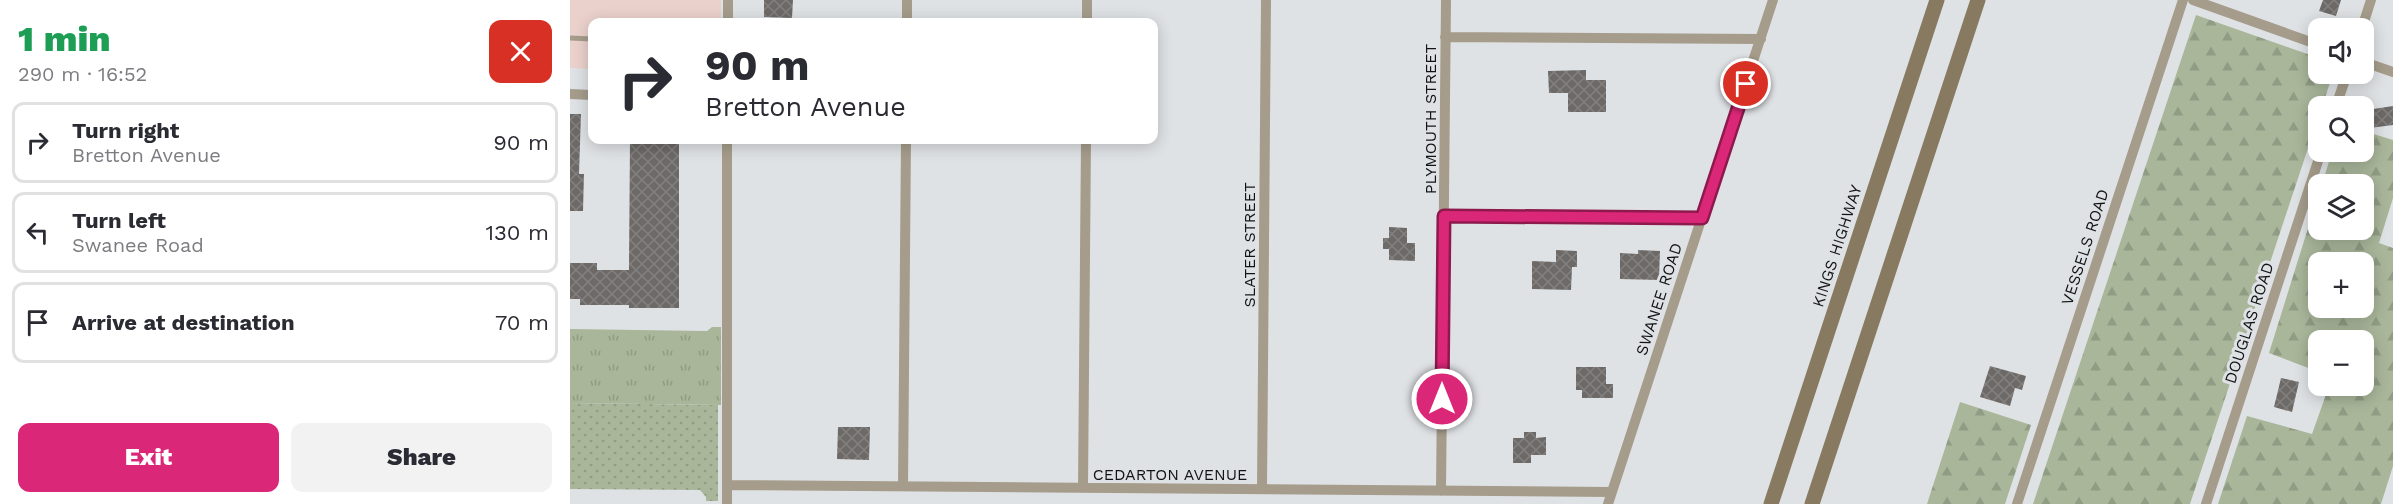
<!DOCTYPE html>
<meta charset="utf-8">
<style>
body{margin:0;font-family:"Work Sans",sans-serif;background:#f2f2f3;color:#2b2b33;height:100vh;display:flex;flex-direction:column;font-size:22px;white-space:nowrap}
*{box-sizing:border-box;margin:0}
p{font-size:20px;color:#7c7c81}
.icon{flex:none;width:33px;height:33px;fill:none;stroke:currentColor;stroke-width:2;stroke-linecap:round;stroke-linejoin:round}
.map{position:relative;flex:1;overflow:hidden}
.drawer{display:flex;flex-direction:column;background:#fff;width:570px}
.drawer>*{flex:none}
.top-card{position:absolute;left:18px;top:18px;width:570px;height:126px;border-radius:12px;box-shadow:0 3px 15px #0003;background:#fff;color:#2b2b33;overflow:hidden}
.fabs{position:absolute;left:1738px;top:18px;display:grid;gap:12px}
.fabs a{display:grid;place-items:center;width:66px;height:66px;border-radius:12px;background:#fff;box-shadow:0 3px 15px #0003;font-size:30px}
.pin{position:absolute;display:grid;place-items:center;width:51px;height:51px;color:#fff;margin:-26px;border:3px solid #fff;border-radius:50%;box-shadow:0 2px 6px #0007}
.me{position:absolute;width:66px;margin:-33px;rotate:0deg;stroke-linejoin:round;filter:drop-shadow(0 0 4px #0008)}
.turn{display:flex;align-items:center;gap:21px;height:126px;padding:0 18px;font-size:27px}
.turn .icon{width:78px;height:78px;stroke-width:2.5}
.turn b{display:block;font-size:42px;line-height:51px}
.round{display:grid;place-items:center;flex:none;width:63px;height:63px;border-radius:12px;background:#f2f2f3}
.head{display:flex;align-items:center;justify-content:space-between;height:102px;padding:0 18px}
h1{font-size:36px;font-weight:800;line-height:45px;color:#1e9e55}
.primary-button{display:flex;gap:12px;margin-top:auto;padding:12px 18px}
.primary-button a{flex:1;height:69px;border-radius:12px;background:#db2777;color:#fff;font-size:24px;font-weight:800;line-height:69px;text-align:center}
.primary-button a+a{background:#f2f2f3;color:#2b2b33}
ul{padding:0;list-style:none}
li{display:flex;align-items:center;gap:18px;height:81px;margin:0 12px 9px;padding:0 6px;border:3px solid #e1e1e2;border-radius:12px}
li div{flex:1}
li b{display:block;font-size:22px}
li em{font-style:normal}
main{display:flex;flex:1;min-height:0}
.map>svg:first-child{display:block}
.commercial{fill:#ebd1cc}
.grass{fill:url(#grass-dots)}
.forest{fill:url(#forest-firs);fill-rule:evenodd}
.park{fill:url(#park-tufts)}
.building{fill:url(#building-cross-hatch)}
.lines{fill:none;stroke-linecap:round;stroke-linejoin:round}
.service{stroke:#a59c8b;stroke-width:5}
.minor{stroke:#a59c8b;stroke-width:10}
.secondary{stroke:#877a61;stroke-width:15}
.route-casing{stroke:#8e194d;stroke-width:15}
.route{stroke:#db2777;stroke-width:10}
.labels{text-anchor:middle;dominant-baseline:central;stroke-width:6;stroke-linejoin:round;paint-order:stroke}
.street-label{font-size:16px;fill:#111314;stroke:#dfe2e5}
</style>
<main>
<section class="drawer">
<div class="head"><div><h1>1 min</h1><p>290 m · 16:52</p></div><a class="round" style="background:#d93025;color:#fff"><svg class="icon" aria-label="close" viewBox="0 0 24 24"><path d="M6 6l12 12M18 6L6 18"/></svg></a></div>
<ul>
<li><svg class="icon" aria-label="right" viewBox="0 0 24 24"><path d="M7 20v-9h11M14 6l5 5-5 5"/></svg><div><b>Turn right</b><p>Bretton Avenue</p></div><em>90 m</em></li>
<li><svg class="icon" aria-label="left" viewBox="0 0 24 24"><path d="M17 20v-9H6M10 6l-5 5 5 5"/></svg><div><b>Turn left</b><p>Swanee Road</p></div><em>130 m</em></li>
<li><svg class="icon" aria-label="arrive" viewBox="0 0 24 24"><path d="M6 21V4h12l-3 4 3 4H6"/></svg><div><b>Arrive at destination</b></div><em>70 m</em></li>
</ul>
<div class="primary-button"><a>Exit</a><a>Share</a></div>
</section>
<div class="map">
<svg width="1823" height="504" viewBox="0 0 1823 504">
<defs>
<pattern id="grass-dots" width="8" height="8" patternUnits="userSpaceOnUse" patternTransform="scale(1.5)"><rect width="8" height="8" fill="#a9b69a"/><path d="M2 2h.1M6 6h.1" fill="none" stroke="#909c84" stroke-width="1.8" stroke-linecap="round"/></pattern>
<pattern id="forest-firs" width="22" height="20" patternUnits="userSpaceOnUse" patternTransform="scale(1.5)"><rect width="22" height="20" fill="#a9b69a"/><path d="M5 1l3.5 6h-7zM16 11l3.5 6h-7z" fill="#909c84"/></pattern>
<pattern id="park-tufts" width="24" height="20" patternUnits="userSpaceOnUse" patternTransform="scale(1.5)"><rect width="24" height="20" fill="#a9b69a"/><path d="M3 7l-1-3M5 7V3M7 7l1-3M15 17l-1-3M17 17v-4M19 17l1-3" fill="none" stroke="#909c84"/></pattern>
<pattern id="building-cross-hatch" width="8" height="8" patternUnits="userSpaceOnUse" patternTransform="scale(1.5)"><rect width="8" height="8" fill="#6c6967"/><path d="M0 0l8 8M0 8l8-8" fill="none" stroke="#83817f"/></pattern>
</defs>
<rect width="100%" height="100%" fill="#dfe2e5"/>
<path class="commercial" d="M0,0h151v22h-129v47l-22,-1z"/>
<path class="grass" d="M0,403l148,2v96h-12v-4l-6,-7 -130,-1z"/>
<path class="forest" d="M1626,15l123,43v16h14l-11,32h-3v9l-129,389h-157z
M1794,131l29,9v58l-14,45 14,5v218l-12,38h-163l29,-88 65,18 17,-48h35v-46h-45v32l-50,-19 50,-160v37h45v-46h-42l10,-32h32zM1749,262h45v46h-45z
M1390,402l71,23 -26,79h-78z"/>
<path class="park" d="M142,327h9v78l-151,-2v-74l137,2z"/>
<path class="building" d="M194,0h29l-1,18 -28,-1z
M1753,0h18l-5,16 -17,-5z
M1016,70v10h20v32h-38v-19h-19l-1,-22z
M1823,106v19l-23,3 -3,-18z
M0,114h11l-2,60h5l-1,37h-13z
M60,140h49v168h-50v-3h-49v-6h-10v-36h27v7h32z
M819,227l18,1v15h8v18l-26,-1v-11h-6v-11h6z
M986,250l21,1v16h-5l-1,23 -39,-1v-28l24,1z
M1068,250l22,1 -1,29 -39,-1v-26l18,1z
M1420,366l36,10 -4,14 -7,-2 -5,18 -30,-9z
M1006,367h30v17h7v14h-31v-8h-6z
M1711,378l18,4 -7,30 -18,-5z
M268,427h32l-1,33 -32,-1z
M954,432h12v6l10,-1v18h-15v8h-18v-25h11z"/>
<g class="lines">
<path class="service" d="M0,38l22,1"/>
<path class="minor" d="M1623,0l126,45
M158,22v-22
M337,22v-22
M517,22v-22
M1792,28l9,-28
M875,37l316,2
M1794,62l29,10
M0,94l22,1
M1766,106l11,-32
M874,216l258,2
M157,485l884,7
M333,486l3,-346
M513,488l3,-348
M692,489l4,-489
M871,491l5,-491
M157,504v-364
M1038,504l165,-504
M1447,504l166,-504
M1636,504l115,-352"/>
<path class="secondary" d="M1201,504l166,-504
M1242,504l166,-504"/>
</g>
<g class="lines">
<defs>
<path id="route" d="M872,399l2,-183 258,2 44,-134"/>
</defs>
<use href="#route" class="route-casing"/>
<use href="#route" class="route"/>
</g>
<g class="labels">
<g class="street-label">
<text transform="translate(860 119) rotate(-90)">PLYMOUTH STREET</text>
<text transform="translate(679 245) rotate(-90)">SLATER STREET</text>
<text transform="translate(1267 246) rotate(-72)">KINGS HIGHWAY</text>
<text transform="translate(1515 247) rotate(-72)">VESSELS ROAD</text>
<text transform="translate(1089 299) rotate(-72)">SWANEE ROAD</text>
<text transform="translate(1679 323) rotate(-72)">DOUGLAS ROAD</text>
<text x="600" y="474">CEDARTON AVENUE</text>
</g>
</g>
</svg>
<div class="fabs">
<a><svg class="icon" aria-label="sound" viewBox="0 0 24 24"><path d="M4 9h4l5-4v14l-5-4H4zM17 9q2 3 0 6"/></svg></a>
<a><svg class="icon" aria-label="search" viewBox="0 0 24 24"><circle cx="10" cy="10" r="6"/><path d="M15 15l6 6"/></svg></a>
<a><svg class="icon" aria-label="layers" viewBox="0 0 24 24"><path d="M12 4l9 5-9 5-9-5zM3 14l9 5 9-5"/></svg></a>
<a>+</a>
<a>−</a>
</div>
<div class="pin" style="left:1176px;top:84px;background:#d93025"><svg class="icon" aria-label="arrive" viewBox="0 0 24 24"><path d="M6 21V4h12l-3 4 3 4H6"/></svg></div>
<svg class="me" style="left:872px;top:399px" viewBox="-20 -20 40 40"><circle r="17" fill="#db2777" stroke="#fff" stroke-width="3"/><path d="M0-11L8 9 0 5-8 9z" fill="#fff"/></svg>
<div class="top-card">
<div class="turn"><svg class="icon" aria-label="right" viewBox="0 0 24 24"><path d="M7 20v-9h11M14 6l5 5-5 5"/></svg><div><b>90 m</b>Bretton Avenue</div></div>
</div>
</div>
</main>
